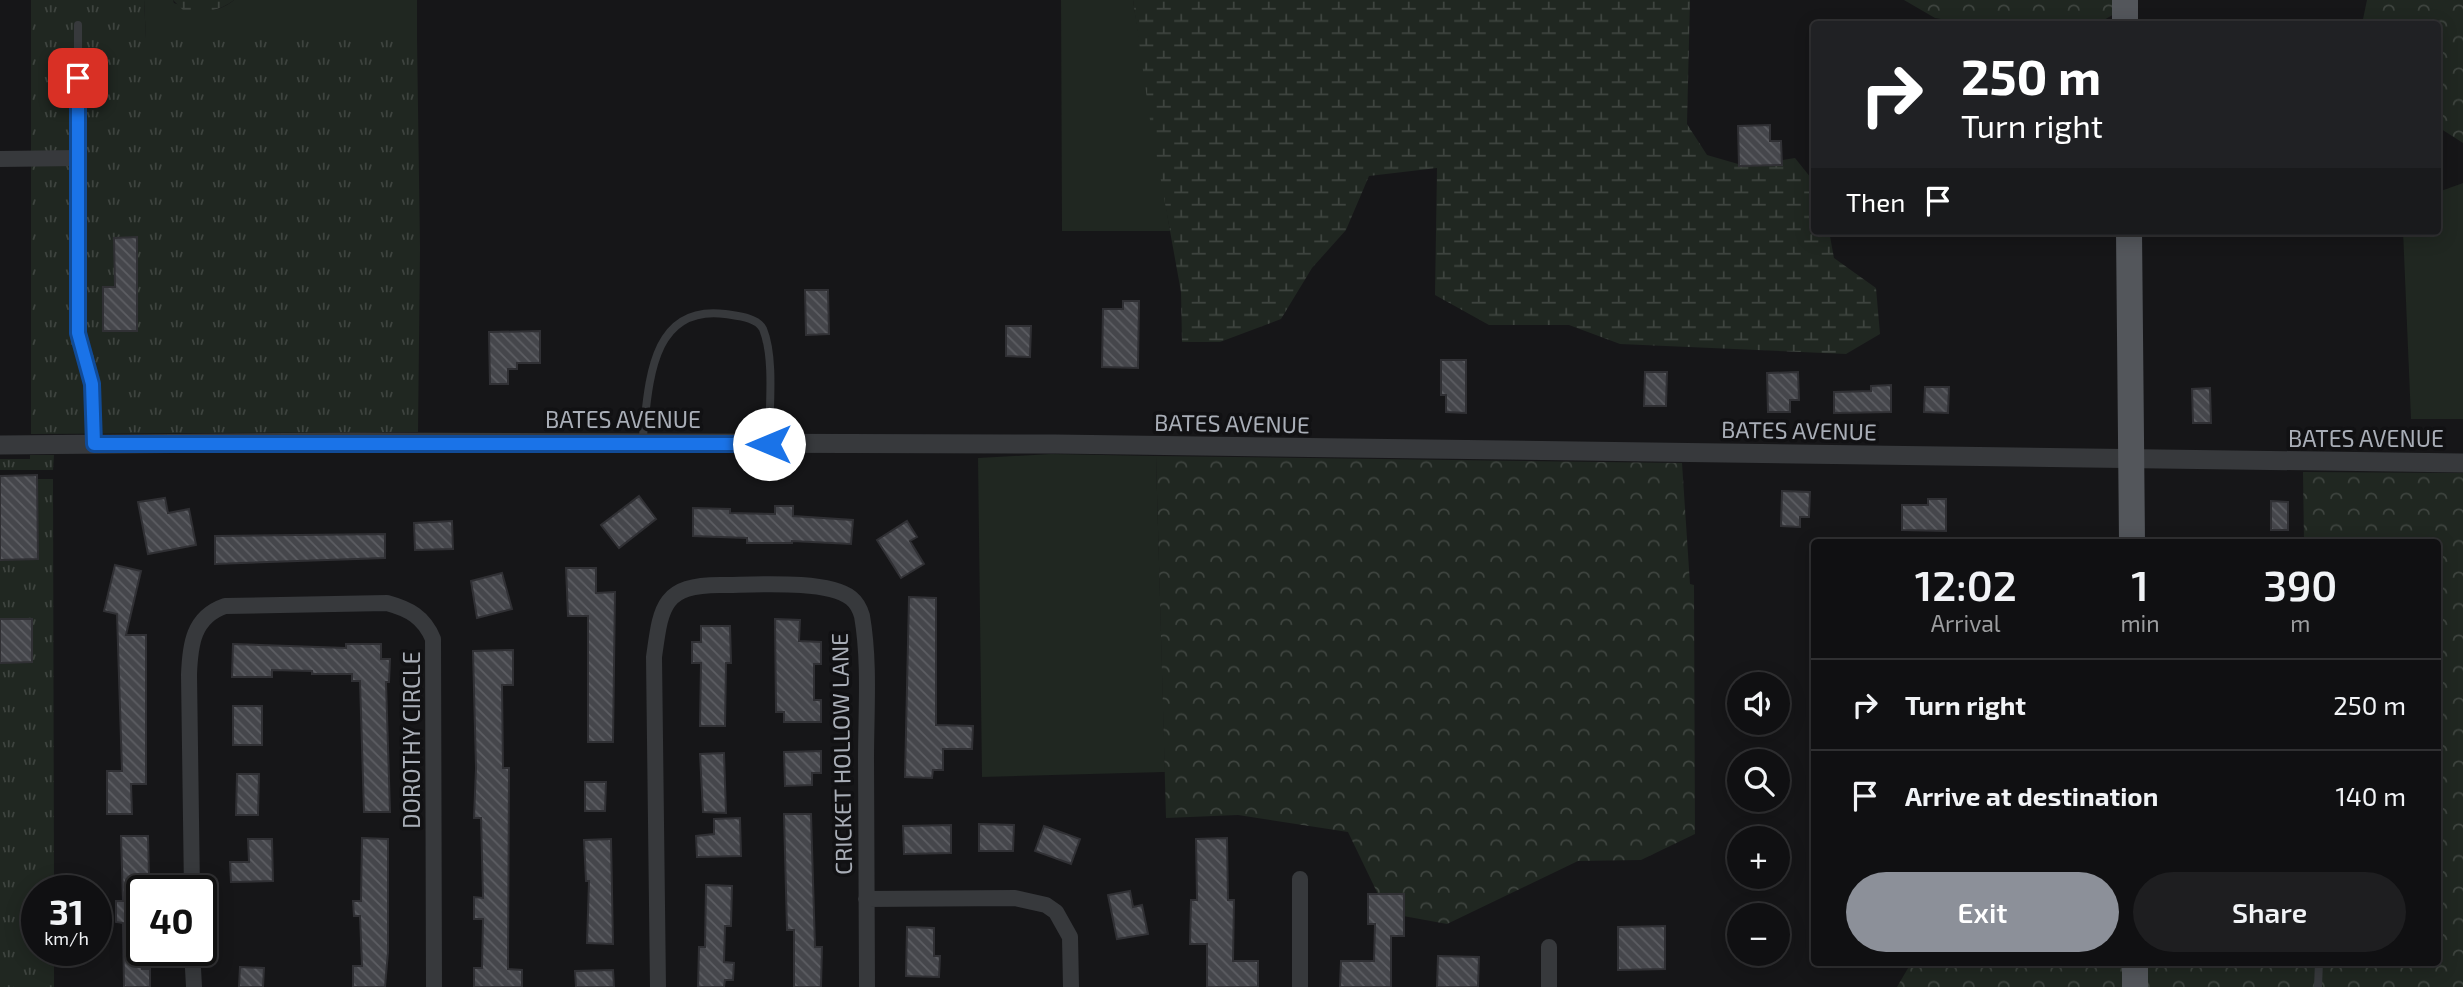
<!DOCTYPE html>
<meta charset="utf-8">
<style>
body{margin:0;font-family:"Exo 2",sans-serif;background:#1e1e20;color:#f1f3f6;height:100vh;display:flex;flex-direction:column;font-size:26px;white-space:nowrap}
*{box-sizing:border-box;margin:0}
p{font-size:23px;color:#9c9d9f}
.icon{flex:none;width:38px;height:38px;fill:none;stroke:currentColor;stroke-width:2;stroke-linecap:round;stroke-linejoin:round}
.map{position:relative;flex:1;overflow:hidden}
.sheet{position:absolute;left:1811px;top:539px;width:630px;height:427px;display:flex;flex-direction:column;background:#101012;border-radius:7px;box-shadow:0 4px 18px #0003,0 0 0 2px #303032}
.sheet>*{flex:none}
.top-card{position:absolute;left:1811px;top:21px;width:630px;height:214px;border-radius:7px;box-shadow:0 4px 18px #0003,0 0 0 2px #303032;background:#202124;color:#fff;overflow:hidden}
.controls{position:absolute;left:1727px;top:672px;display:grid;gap:14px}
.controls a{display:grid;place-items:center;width:63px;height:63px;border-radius:50%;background:#101012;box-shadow:0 4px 18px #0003,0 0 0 2px #303032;font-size:35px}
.speed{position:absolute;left:21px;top:875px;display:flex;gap:14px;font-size:35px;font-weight:700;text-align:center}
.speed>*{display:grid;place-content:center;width:91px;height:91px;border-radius:50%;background:#101012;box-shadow:0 4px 18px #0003,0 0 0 2px #303032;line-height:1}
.speed small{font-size:18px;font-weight:400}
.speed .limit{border:4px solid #111;border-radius:10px;background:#fff;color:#111}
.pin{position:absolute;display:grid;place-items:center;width:60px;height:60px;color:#fff;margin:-30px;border-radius:14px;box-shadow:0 4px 10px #0006}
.me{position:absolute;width:77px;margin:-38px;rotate:270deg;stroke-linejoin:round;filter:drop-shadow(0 0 5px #0008)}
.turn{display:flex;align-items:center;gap:24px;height:147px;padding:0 35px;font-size:32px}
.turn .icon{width:91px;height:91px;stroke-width:2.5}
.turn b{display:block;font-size:49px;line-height:60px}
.then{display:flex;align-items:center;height:66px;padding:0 35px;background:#0003;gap:14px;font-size:26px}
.eta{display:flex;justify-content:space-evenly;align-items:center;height:119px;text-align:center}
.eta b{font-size:42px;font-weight:600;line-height:49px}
.primary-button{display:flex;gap:14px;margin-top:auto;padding:14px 35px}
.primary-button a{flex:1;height:80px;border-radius:42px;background:#8c9099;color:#fff;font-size:28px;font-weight:600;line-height:80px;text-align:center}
.primary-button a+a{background:#1e1e20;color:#f1f3f6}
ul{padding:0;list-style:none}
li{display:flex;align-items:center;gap:21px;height:91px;padding:0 35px;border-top:2px solid #303032}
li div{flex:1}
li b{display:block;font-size:26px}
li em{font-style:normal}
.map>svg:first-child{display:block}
.grass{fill:#202721}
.forest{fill:url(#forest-crowns)}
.wetland{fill:url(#wetland-marsh)}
.park{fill:url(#park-tufts)}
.building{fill:url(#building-back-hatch);stroke:#303034;stroke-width:2}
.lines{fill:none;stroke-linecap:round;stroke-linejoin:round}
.service{stroke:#37393c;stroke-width:8}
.minor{stroke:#37393c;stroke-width:16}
.tertiary{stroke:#37393c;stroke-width:19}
.primary{stroke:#53565b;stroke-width:26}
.route-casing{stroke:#114b97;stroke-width:18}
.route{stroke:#1a73e8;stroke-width:12}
.labels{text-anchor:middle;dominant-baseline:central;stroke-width:7;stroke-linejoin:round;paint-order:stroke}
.street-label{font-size:23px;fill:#a9aeb7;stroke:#111113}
</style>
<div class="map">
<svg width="2463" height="987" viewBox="0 0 2463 987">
<defs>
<pattern id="forest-crowns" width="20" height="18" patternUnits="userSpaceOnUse" patternTransform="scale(1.75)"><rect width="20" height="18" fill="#202721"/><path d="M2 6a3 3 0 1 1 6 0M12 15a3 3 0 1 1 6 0" fill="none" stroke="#3e443f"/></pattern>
<pattern id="wetland-marsh" width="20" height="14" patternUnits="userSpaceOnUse" patternTransform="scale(1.75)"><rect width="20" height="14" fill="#202721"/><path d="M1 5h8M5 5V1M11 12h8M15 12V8" fill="none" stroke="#3e443f"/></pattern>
<pattern id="park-tufts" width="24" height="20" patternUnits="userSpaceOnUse" patternTransform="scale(1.75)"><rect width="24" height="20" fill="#202721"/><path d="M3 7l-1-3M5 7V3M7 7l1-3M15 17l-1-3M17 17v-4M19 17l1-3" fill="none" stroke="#3e443f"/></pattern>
<pattern id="building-back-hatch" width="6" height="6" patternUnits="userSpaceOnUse" patternTransform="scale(1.75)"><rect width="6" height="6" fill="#45464b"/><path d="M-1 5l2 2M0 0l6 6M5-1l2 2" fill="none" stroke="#5d5e63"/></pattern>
</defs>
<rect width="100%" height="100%" fill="#161618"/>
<path class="grass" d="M144,0h29l1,3c22,8 40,13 60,-3h183v39h-271z
M1061,0h72l37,231h-108z
M2463,183v236h-52l-8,-188h35v-39z
M1051,454l105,2 9,316 -183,5 -4,-319z"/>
<path class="forest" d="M1904,0h212v13l-19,11h-126l-36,-6z
M2367,0h96v143l-25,-16v-103h-76z
M1156,456l526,7 8,121 4,1 1,249 -54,26 -63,1 -131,63 -60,-11 -39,-81 -110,-17 -72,3z
M2303,472l160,1v514h-319v-24l294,-1v-420h-134z
M1911,963h215v24h-229z"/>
<path class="wetland" d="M173,0h61c-14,11 -32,13 -48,13z
M1133,0h557l-3,124 20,31 38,11 50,-8 20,25v48h14l5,27 42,30 4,46 -34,20 -226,-10 -51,-19h-80l-54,-30 2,-127 -68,8 -23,54 -34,38 -31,51 -61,23h-38l-1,-50 -31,-172z"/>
<path class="park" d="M31,0h113l2,39h271l3,209 -2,184 -387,2z
M30,455h24l-1,15h-53v-11h30z
M0,479h53l1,412h-17v59h17v37h-54z"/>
<path class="building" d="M1770,125v16h11l1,24 -43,1 -1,-40z
M137,237v94h-34v-44h12l-1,-49z
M805,290h23l1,44 -23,1z
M1123,301h16l-1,67 -36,-1 1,-58h20z
M1006,326h25l-1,31 -24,-1z
M540,331v32h-23v6h-9v15h-18l-1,-52z
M1441,360h25v53l-20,-1v-17h-5z
M1645,372h22l-1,34h-22z
M1798,372l1,28h-9v12h-22l-1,-39z
M1891,385v27l-57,1v-21l37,-1v-5z
M1925,387h24l-1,26 -24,-1z
M2210,388l1,35h-18l-1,-34z
M37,475l1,84 -38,1v-84z
M1782,491l28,1 -1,25h-9v10l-19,-1z
M639,496l17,23 -37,29 -18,-23z
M165,498l3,15 21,-4 7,36 -48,9 -10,-52z
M1928,499h18v32l-44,-1v-25h26z
M2271,501l17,1v28h-17z
M775,506h18v10l60,4 -2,24 -59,-3v2h-45v-5l-54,-2v-28l37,1v4l45,1z
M452,521l1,28 -38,1 -1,-27z
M907,521l10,16 -7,4 14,23 -23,14 -24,-38z
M385,534v24l-170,6v-28z
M115,565l26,6 -15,64h20v149h-15l1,30h-25v-43h15l-5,-157 -13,-3z
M566,568h30v25l19,-1 -2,150h-25v-126h-20z
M502,573l10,36 -35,9 -6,-37z
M909,597l27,1v127l37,1 -1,23h-29v21h-10l-1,8 -27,-1z
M0,619h32v43l-32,1z
M775,619l25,1 -1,21 22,1v22h-7v36h7v22h-37v-10h-8z
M701,626h29l1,37h-5l-1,63h-25l1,-63h-9v-21h9z
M233,644l113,4v-4h35v15h9l-1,23h-3l4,130h-26l-4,-131h-8v-7h-40v-3l-40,-1v7h-40z
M513,650v35h-11l1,83h6l-1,201 14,1v17h-48v-19h8l1,-49h-9v-22l9,1 -2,-80h-7l2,-50 -3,-117z
M233,706h29v39h-29z
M821,751v22h-9v12l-27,1 -1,-34z
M724,753l2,60 -23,-1 -3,-58z
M237,774h22l-1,41h-22z
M585,782h21l-1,29h-20z
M784,814h27l4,133h7l-1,40h-27v-57h-7z
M740,818l1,38 -44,1 -1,-21 18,-2v-15z
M979,824l35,1 -1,26h-34z
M951,825v28l-47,1 -1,-28z
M1044,826l36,13 -9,25 -36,-13z
M121,836h27l1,41h-7v92h8v18h-26l-1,-64 -7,-1v-21h7z
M362,838l26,1v113l-3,35h-32v-21h9l-2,-50h-6l-1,-15h8z
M1227,838l1,62h6l-1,61h25v26h-51v-43h-17l1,-44h6l-1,-61z
M248,839h24l1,42 -42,1 -1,-20h19z
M611,839l2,105 -26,-1 2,-62h-3l-2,-41z
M706,885l26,1 -1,40h-6l-1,36 10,1 -1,17h-8l-1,7h-26l1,-40h6z
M1130,891l3,16 9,-2 6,29 -31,5 -9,-44z
M1368,894h36v42h-13v51h-51l1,-26h33l1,-37h-7z
M1665,926v43l-47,1v-43z
M907,927l27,1v28h6l-1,21 -33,-1z
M1438,956l41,1 -1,30h-41z
M240,967l24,1 -1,19h-24z
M613,970l1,17h-38l-1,-16z"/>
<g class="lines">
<path class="service" d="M78,25v308l14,51 2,60
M642,444c7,-53 5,-140 83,-130 12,2 32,3 38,15 12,29 6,81 6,113
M2318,987l1,-25"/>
<path class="minor" d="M0,159l79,-1
M1300,879v108
M192,891l-3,-216c1,-30 4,-58 36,-69l162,-3c22,6 37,14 46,36l1,348
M866,899l149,-1 31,7 10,7 14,25 1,50
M1549,947v40
M192,950l2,37
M658,987l-4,-330c7,-50 8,-72 66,-72 31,0 107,-6 131,13 5,4 9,11 11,18 8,46 4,96 4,143 0,76 1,152 1,228"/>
<path class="tertiary" d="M0,445l350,-3 705,2 1408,19"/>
<path class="primary" d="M2125,0v24
M2129,231l3,311
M2135,962v25"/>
</g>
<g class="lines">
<defs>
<path id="route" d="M78,78v255l14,51 2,60h675"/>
</defs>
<use href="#route" class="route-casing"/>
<use href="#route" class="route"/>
</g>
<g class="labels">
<g class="street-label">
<text x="623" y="419">BATES AVENUE</text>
<text transform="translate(1232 423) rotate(1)">BATES AVENUE</text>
<text transform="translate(1799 430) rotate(1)">BATES AVENUE</text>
<text x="2366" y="438">BATES AVENUE</text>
<text transform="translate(411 740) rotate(-90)">DOROTHY CIRCLE</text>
<text transform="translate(841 754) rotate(-91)">CRICKET HOLLOW LANE</text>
</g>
</g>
</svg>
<div class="controls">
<a><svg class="icon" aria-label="sound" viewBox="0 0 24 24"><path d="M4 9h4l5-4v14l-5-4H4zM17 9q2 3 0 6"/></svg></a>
<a><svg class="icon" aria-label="search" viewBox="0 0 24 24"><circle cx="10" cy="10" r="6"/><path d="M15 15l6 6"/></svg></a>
<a>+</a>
<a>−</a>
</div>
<div class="speed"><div>31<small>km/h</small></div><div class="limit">40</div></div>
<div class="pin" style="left:78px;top:78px;background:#d93025"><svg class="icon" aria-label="arrive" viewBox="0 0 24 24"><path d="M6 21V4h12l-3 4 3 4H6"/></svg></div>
<svg class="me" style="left:769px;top:444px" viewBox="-20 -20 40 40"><circle r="19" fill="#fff"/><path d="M0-13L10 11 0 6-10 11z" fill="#1a73e8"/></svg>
<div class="top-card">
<div class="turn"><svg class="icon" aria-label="right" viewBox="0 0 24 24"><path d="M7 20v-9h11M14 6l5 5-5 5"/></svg><div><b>250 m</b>Turn right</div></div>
<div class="then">Then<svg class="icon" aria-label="arrive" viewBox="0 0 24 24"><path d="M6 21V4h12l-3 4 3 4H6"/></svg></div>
</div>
<section class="sheet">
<div class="eta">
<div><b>12:02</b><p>Arrival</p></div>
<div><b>1</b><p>min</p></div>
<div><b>390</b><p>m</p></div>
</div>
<ul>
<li><svg class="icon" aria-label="right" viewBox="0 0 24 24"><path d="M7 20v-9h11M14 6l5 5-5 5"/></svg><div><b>Turn right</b></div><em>250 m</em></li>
<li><svg class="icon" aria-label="arrive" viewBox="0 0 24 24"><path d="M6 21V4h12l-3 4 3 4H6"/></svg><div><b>Arrive at destination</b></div><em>140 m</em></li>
</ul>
<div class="primary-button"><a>Exit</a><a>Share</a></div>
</section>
</div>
